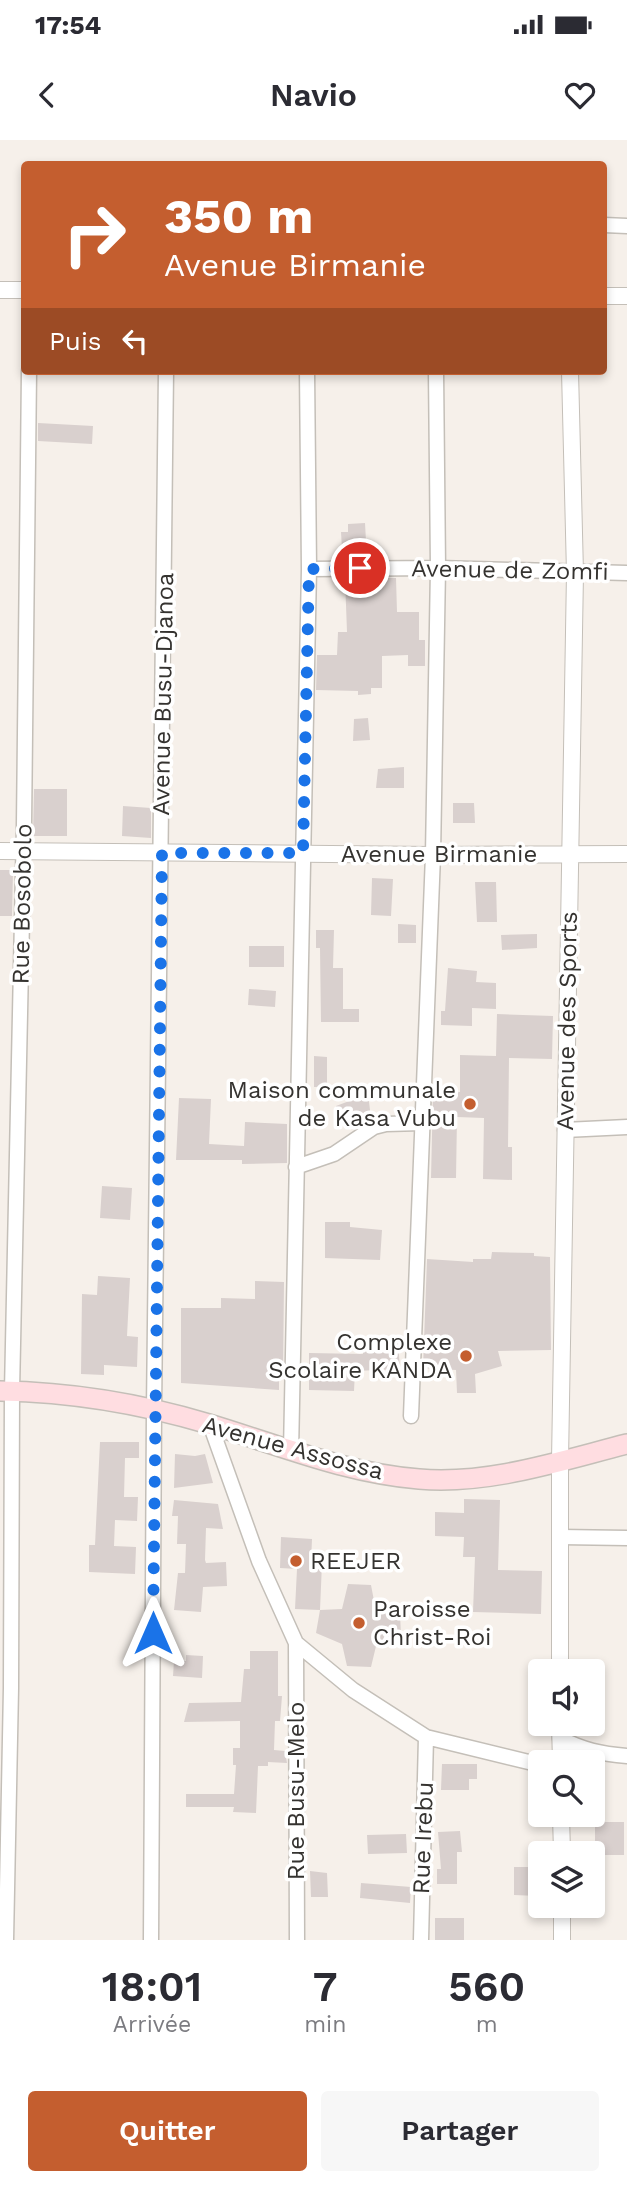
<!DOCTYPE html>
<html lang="fr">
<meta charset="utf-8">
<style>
body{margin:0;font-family:"Work Sans",sans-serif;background:#f7f7f7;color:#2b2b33;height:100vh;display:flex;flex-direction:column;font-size:26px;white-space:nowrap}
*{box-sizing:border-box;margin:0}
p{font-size:23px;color:#7c7c81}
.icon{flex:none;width:38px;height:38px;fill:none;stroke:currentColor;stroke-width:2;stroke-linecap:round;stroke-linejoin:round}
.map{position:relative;height:1800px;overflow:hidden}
.details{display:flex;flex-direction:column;background:#fff;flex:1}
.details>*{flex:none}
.guide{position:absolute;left:21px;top:21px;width:586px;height:214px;border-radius:7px;box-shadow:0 4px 10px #0003;background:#c45e2f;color:#fff;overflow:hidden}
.tools{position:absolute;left:528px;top:1519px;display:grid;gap:14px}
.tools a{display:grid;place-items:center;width:77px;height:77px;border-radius:7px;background:#fff;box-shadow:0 4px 10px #0003;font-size:35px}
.pin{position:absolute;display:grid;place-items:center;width:60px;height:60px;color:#fff;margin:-30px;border:4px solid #fff;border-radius:50%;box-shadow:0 2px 7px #0007}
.me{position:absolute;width:77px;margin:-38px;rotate:0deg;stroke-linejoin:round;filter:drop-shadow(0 0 5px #0008)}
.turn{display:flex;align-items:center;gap:24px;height:147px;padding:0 28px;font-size:32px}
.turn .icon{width:91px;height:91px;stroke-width:2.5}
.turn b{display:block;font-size:49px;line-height:60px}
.then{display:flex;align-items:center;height:66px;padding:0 28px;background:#0003;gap:14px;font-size:26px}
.eta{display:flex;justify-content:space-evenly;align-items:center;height:119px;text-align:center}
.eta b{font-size:42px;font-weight:600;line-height:49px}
.primary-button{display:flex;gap:14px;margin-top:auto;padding:14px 28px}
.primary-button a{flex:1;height:80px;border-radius:7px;background:#c45e2f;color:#fff;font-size:28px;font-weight:600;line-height:80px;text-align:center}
.primary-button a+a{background:#f7f7f7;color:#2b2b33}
.status{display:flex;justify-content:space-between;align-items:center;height:49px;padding:0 35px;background:#fff;direction:ltr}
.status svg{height:19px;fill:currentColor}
header{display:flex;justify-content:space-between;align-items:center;height:91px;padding:0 28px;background:#fff;font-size:32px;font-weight:600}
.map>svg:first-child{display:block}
.building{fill:#d9d0ce}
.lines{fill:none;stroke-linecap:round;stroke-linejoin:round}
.minor-casing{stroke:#c4bfb8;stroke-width:17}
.tertiary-casing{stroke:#c4bfb8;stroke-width:18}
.secondary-casing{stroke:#c4bfb8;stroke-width:22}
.minor{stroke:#fff;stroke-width:14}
.tertiary{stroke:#fff;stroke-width:16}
.secondary{stroke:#ffdde1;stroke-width:19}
.route{stroke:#1a73e8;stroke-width:12;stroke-dasharray:0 21.6}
.poi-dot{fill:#c45e2f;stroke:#fff;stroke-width:2.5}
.labels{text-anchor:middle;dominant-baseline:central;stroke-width:7;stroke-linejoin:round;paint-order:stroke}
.street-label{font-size:24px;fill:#353330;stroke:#fff}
.poi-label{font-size:24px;fill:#353330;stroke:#fff;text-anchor:end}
</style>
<div class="status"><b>17:54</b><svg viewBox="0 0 49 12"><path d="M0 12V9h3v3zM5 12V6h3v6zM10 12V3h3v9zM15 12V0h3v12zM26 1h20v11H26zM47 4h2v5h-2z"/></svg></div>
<header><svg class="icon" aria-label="back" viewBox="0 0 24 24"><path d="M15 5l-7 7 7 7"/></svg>Navio<svg class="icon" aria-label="heart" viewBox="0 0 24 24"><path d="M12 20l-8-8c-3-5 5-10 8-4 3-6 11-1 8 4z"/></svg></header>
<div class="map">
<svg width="627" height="1800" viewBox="0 0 627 1800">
<rect width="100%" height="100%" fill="#f6f0ea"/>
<path class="building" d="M38,283l55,3 -1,18 -54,-3z
M365,383l2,36h-19v-10h-6l-1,-17h7v-8z
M345,438h51l1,34h22v28h6v26h-17v-11l-26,1v32h-11v6l-13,1v-4l-42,-1 1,-35h20l1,-23h9z
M368,578l2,22 -17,1 1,-22z
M404,627v21h-28l2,-19z
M34,649h33v47h-34z
M453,663h21l1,20h-22z
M123,666l28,2v30l-29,-2z
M0,730h13l-1,46h-12z
M372,738l21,1 -2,37 -20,-1z
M475,742h21l1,40h-20z
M398,784l18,1v18h-18z
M316,790h18l-1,38h10v41h16v13h-38l-1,-74h-4z
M537,794v14l-35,2 -1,-15z
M249,806h35v21h-35z
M448,828l29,3 -1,11 20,1v26l-24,-1v18l-31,-1v-14h4z
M249,849l27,2 -1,16 -27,-2z
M497,874l56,2 -1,43 -43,-1 -1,89h4v33l-29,-1 1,-61 -27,-1 -1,61h-25l2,-87 27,1v-37l36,1z
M314,916l13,1v30h-13z
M368,954l3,24 -27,8 -8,-20z
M179,958l32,1 -2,45 35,2 1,-24 42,2v39l-45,1v-4h-66z
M102,1046l30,2 -2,32 -30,-2z
M325,1082h25v5l32,3 -2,30 -55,-2z
M492,1112l42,1v3l16,1 1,93 -53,1 4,15 -27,8 1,19h-19l-1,-23 -33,-2 4,-109 46,3v-3h18z
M98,1136l32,2 -3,58 11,1 -1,30 -33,-2v10l-23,-1 1,-80 15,1z
M255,1141l29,1 -1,95h-4v13l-98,-7v-75h40v-10l34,1z
M398,1202l2,27 -45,2 -1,20 -45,-1v-37l54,1 -1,-10z
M100,1302h39v16h-14l-1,39h14l-1,24 -22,-1 -1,26 22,1 -1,27 -46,-2v-27h6z
M175,1314l20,2 10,-2 8,29 -39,5z
M464,1359l36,1 -2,70 44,1 -1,43 -68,-2 2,-55h-12l1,-20 -29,-1v-24l29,1z
M174,1360l44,4 5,25 -17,-1 -1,32 1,3 20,-1 1,24 -24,1 -2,25 -27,-2 4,-37h7l1,-29h-9l1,-28h-6z
M281,1397l31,2 -1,23 11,1 -2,47 -25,-1 2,-40 -17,-1z
M348,1444l23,1 4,21 25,6 1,25 -24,5 -6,25 -24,-1 -5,-22 -26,-11 4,-23 22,-1z
M250,1511h28v45h4l-2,25h-5l-1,29 11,1 2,12 -19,-1v4h-10l-2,47 -23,-1 1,-5h-48v-13h48l2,-29h-3v-17h7v-27l-56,1 5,-19 52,-1 3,-33h6z
M186,1515l17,1 -1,22 -29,-2 1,-15h12z
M442,1624h35v15h-8v11h-28z
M595,1682h29v33h-29z
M460,1691l2,21h-5v32h-20v-15h4l-3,-37z
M406,1694l1,19 -39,1 -1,-19z
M514,1727h17v17h7v12l-24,-1z
M310,1731l17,2 1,24h-17z
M361,1743l50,4 -1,16 -50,-5z
M435,1778h29v22h-29z"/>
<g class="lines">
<defs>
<path id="minor" d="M604,85l23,1
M309,429l129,-1 189,5
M565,990l62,-3
M296,1027l38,-13 40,-27 12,-3 36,-1
M411,1276l22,-561 5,-287 -2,-197
M210,1284l49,137 37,82 57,47 73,47 115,28
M291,1312l18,-883 -2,-198
M560,1397l67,1
M296,1503l1,297
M560,1598c22,12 42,16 67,18
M6,1800l5,-252 1,-297 12,-566 5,-454
M151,1800l3,-530 12,-1039
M421,1800l5,-203"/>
<path id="tertiary" d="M0,150h24
M604,156h23
M0,711l433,4 194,-1
M560,1531v-210l15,-888 -5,-202
M560,1584l1,38
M561,1675l1,38
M562,1766v34"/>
<path id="secondary" d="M0,1251c70,1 142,13 209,33 70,21 136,49 210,55 70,6 141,-18 208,-35"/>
</defs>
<use href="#minor" class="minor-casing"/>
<use href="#tertiary" class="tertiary-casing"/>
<use href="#secondary" class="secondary-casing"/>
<use href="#minor" class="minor"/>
<use href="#tertiary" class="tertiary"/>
<use href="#secondary" class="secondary"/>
</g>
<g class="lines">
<path class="route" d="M153,1493l9,-780h141l6,-284 51,-1"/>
</g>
<g class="poi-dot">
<circle cx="470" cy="964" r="7"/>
<circle cx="466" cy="1216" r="7"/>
<circle cx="296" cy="1421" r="7"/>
<circle cx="359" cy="1483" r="7"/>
</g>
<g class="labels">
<g class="street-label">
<text transform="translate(510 430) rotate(1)">Avenue de Zomfi</text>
<text transform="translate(163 554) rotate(-89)">Avenue Busu-Djanoa</text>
<text x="439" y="714">Avenue Birmanie</text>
<text transform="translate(22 764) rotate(-89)">Rue Bosobolo</text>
<text transform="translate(567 881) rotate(-89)">Avenue des Sports</text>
<text transform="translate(293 1308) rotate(15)">Avenue Assossa</text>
<text transform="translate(296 1651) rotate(-90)">Rue Busu-Melo</text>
<text transform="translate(423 1698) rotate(-88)">Rue Irebu</text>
</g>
<g class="poi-label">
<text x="456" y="950">Maison communale<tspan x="456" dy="28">de Kasa Vubu</tspan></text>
<text x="452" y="1202">Complexe<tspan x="452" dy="28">Scolaire KANDA</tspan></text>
<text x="310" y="1421" text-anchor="start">REEJER</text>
<text x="373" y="1469" text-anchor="start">Paroisse<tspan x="373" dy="28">Christ-Roi</tspan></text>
</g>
</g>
</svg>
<div class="tools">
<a><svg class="icon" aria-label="sound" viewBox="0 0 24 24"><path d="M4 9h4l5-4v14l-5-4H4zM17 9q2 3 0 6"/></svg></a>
<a><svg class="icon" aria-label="search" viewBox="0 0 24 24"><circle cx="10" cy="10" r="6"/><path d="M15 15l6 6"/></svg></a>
<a><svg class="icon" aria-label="layers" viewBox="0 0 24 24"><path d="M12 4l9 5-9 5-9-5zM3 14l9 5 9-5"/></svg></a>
</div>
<div class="pin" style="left:360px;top:428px;background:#d93025"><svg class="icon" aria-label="arrive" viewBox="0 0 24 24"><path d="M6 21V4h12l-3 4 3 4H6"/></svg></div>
<svg class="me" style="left:153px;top:1493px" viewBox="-20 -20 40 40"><path d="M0-17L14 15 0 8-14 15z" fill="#1a73e8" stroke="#fff" stroke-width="4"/></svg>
<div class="guide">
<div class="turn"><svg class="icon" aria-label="right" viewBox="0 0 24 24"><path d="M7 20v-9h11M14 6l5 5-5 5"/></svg><div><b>350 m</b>Avenue Birmanie</div></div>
<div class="then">Puis<svg class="icon" aria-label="left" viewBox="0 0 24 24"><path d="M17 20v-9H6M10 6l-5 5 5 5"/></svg></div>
</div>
</div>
<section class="details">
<div class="eta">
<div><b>18:01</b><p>Arrivée</p></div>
<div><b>7</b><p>min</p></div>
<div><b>560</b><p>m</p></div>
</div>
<div class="primary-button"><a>Quitter</a><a>Partager</a></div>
</section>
